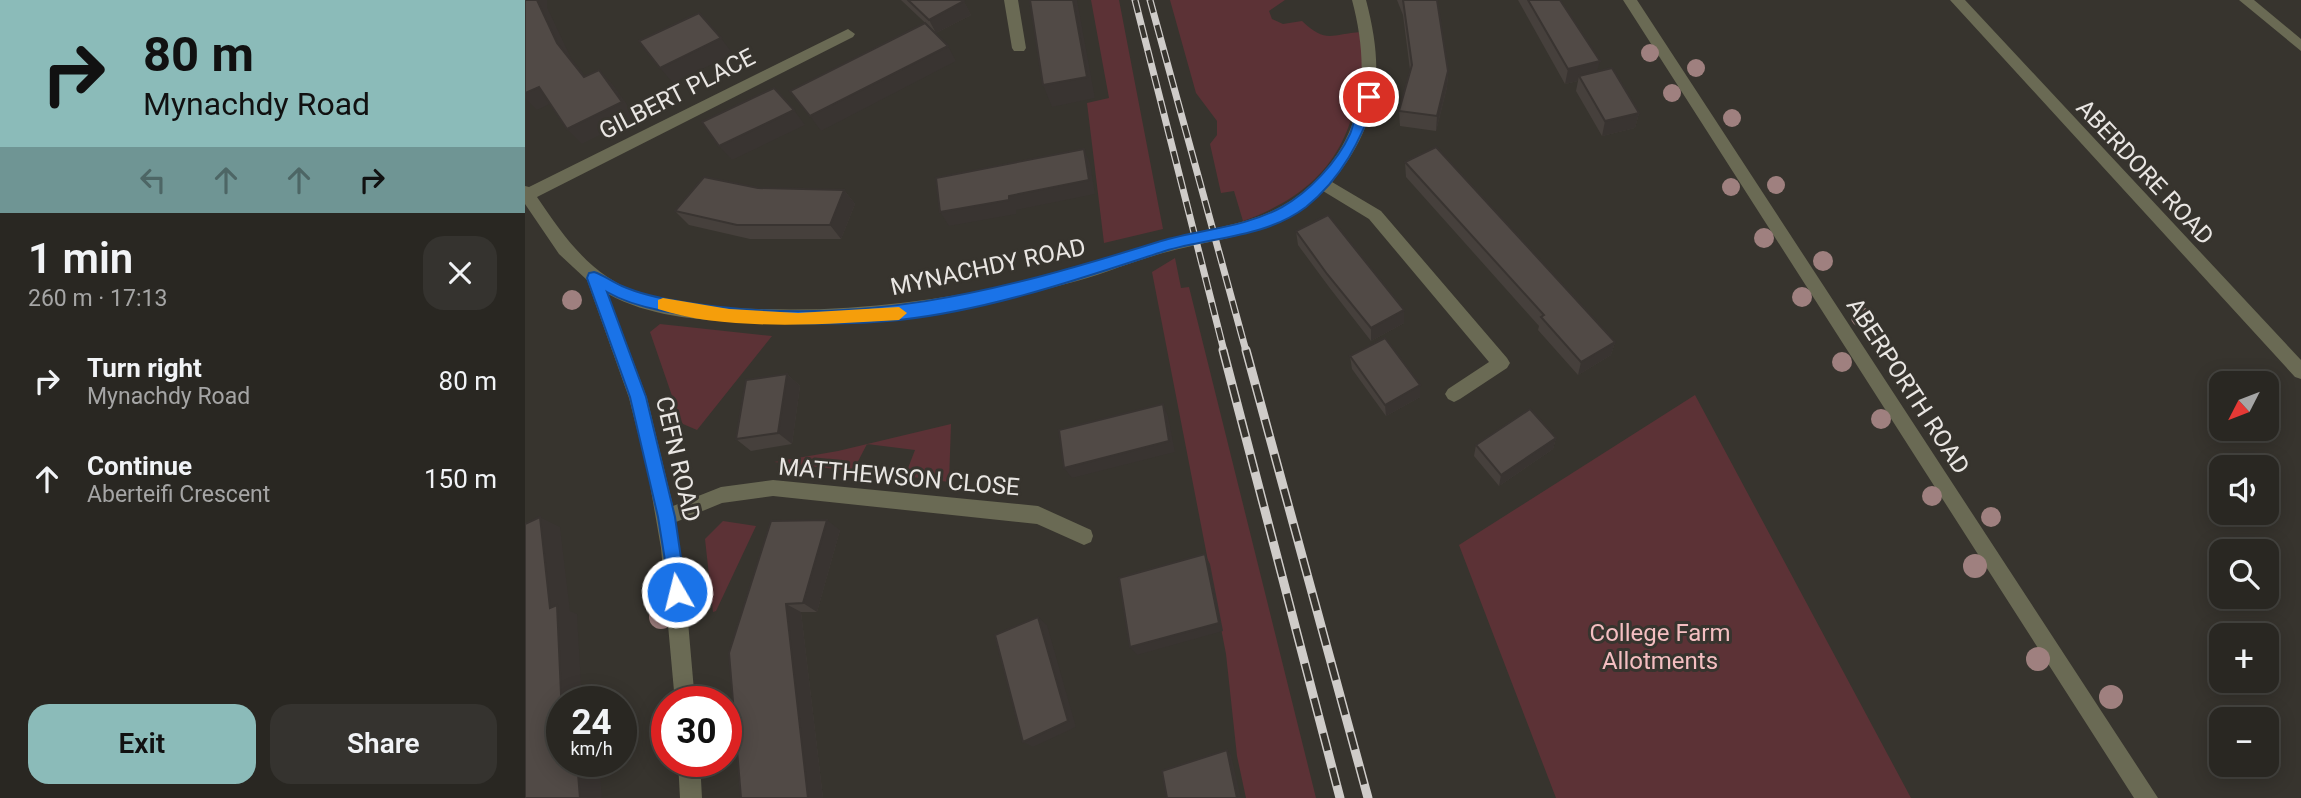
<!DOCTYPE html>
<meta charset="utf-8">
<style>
body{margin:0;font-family:Roboto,sans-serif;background:#35332f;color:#f1f3f6;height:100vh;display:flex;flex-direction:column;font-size:26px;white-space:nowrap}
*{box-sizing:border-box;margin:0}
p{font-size:23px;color:#a5a5a5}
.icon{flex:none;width:38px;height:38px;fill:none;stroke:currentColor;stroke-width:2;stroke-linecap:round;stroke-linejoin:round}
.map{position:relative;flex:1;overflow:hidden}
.side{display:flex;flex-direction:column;background:#292722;width:525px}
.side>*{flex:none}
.banner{background:#8bbbb9;color:#111;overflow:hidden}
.needle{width:46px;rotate:228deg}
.buttons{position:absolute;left:1684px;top:371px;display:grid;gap:14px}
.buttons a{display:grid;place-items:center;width:70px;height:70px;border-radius:14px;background:#292722;box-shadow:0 4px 18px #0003,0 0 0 2px #454440;font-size:35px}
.speed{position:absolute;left:21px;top:686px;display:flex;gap:14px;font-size:35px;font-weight:700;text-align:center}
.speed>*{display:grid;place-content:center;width:91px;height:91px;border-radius:50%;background:#292722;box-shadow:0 4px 18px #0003,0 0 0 2px #454440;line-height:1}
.speed small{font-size:18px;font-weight:400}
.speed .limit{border:10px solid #d22;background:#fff;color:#111}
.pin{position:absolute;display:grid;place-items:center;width:60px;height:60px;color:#fff;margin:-30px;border:4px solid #fff;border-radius:50%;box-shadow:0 2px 7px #0007}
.me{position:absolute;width:77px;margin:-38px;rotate:352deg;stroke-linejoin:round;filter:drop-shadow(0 0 5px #0008)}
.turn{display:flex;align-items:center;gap:24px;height:147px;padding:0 28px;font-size:32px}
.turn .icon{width:91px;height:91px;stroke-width:2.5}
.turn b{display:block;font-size:49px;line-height:60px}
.lanes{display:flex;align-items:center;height:66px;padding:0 28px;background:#0003;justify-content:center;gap:35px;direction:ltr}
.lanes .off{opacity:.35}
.round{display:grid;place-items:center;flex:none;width:74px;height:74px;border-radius:21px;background:#35332f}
.head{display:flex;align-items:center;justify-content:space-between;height:119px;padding:0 28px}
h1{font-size:42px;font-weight:600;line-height:52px}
.primary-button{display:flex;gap:14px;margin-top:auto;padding:14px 28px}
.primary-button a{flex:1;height:80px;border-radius:21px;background:#8bbbb9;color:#111;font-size:28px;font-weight:600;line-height:80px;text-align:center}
.primary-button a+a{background:#35332f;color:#f1f3f6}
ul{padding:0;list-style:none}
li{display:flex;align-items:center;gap:21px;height:98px;padding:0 28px}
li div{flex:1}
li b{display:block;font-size:26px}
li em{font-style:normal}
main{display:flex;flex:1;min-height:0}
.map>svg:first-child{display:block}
.green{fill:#5c3236}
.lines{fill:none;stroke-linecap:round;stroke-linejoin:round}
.minor{fill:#6a6a54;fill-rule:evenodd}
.rail-far1-casing{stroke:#cfccc9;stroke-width:7}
.rail-casing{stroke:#cfccc9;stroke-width:9}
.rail-far1{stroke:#37342e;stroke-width:4.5;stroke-dasharray:13;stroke-linecap:butt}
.rail{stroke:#37342e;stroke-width:6;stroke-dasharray:18;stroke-linecap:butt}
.tree{fill:#9f807f}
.wall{fill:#46403c}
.shaded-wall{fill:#393431}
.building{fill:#514a46;stroke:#393431;stroke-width:2}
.route{fill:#1a73e8;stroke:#114b97;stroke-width:2}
.slow{fill:#f59e0b}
.labels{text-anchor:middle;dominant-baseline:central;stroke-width:6;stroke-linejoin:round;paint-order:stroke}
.street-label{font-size:24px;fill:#e9e6e3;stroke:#37342e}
.park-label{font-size:24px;fill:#f4bec1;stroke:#37342e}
</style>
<main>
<section class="side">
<div class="banner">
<div class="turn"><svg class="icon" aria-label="right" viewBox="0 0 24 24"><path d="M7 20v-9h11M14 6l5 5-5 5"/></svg><div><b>80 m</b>Mynachdy Road</div></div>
<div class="lanes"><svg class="icon off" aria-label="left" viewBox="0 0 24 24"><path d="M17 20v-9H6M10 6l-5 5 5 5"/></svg><svg class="icon off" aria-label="ahead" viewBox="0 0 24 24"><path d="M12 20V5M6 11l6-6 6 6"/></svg><svg class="icon off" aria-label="ahead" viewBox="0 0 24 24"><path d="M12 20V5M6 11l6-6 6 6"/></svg><svg class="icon" aria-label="right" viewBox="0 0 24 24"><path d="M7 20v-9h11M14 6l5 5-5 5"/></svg></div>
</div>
<div class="head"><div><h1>1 min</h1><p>260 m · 17:13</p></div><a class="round"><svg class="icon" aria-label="close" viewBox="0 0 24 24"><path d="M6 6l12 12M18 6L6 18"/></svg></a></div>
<ul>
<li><svg class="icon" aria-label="right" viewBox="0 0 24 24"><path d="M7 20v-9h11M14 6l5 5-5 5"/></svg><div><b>Turn right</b><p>Mynachdy Road</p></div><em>80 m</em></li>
<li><svg class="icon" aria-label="ahead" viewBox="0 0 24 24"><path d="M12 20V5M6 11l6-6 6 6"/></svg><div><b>Continue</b><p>Aberteifi Crescent</p></div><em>150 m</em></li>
</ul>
<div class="primary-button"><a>Exit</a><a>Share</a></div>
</section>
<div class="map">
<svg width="1776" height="798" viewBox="0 0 1776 798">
<rect width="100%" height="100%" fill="#37342e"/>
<path class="green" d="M566,0h28l44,229 -59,14 -17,-140 22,-5z
M645,0h115l-16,11 3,8 11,5 19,-3c24,23 29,13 59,11l5,5c-8,94 -29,150 -123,184l-9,-30 -13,2 -11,-49 7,-9v-14l-21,-28z
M650,258l6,30 8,-1 127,511h-70l-9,-42 -11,-102 -74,-382z
M135,324l112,12 -75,94 -14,-6 -3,-5 -30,-87z
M1170,395l216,403h-355l-97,-253z
M426,424l-2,58 -44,-6 10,-26 -48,-6 -14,27 -79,-9 64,-11z
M198,521l33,5 -40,85 -3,1 -8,-73z"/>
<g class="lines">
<path class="minor" d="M479,0h14l8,48 -2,3h-10l-2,-3z
M827,0h14c19,72 14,123 -34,182l49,29 126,147 3,5 -3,5 -47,31 -6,3 -6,-3 -3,-5 3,-5 41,-27 -120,-143 -46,-28c-48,46 -100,45 -160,62 -29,8 -57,20 -86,28 -110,30 -221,48 -335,41 -45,-2 -94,-6 -134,-28l39,104 26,108 48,-19 52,-7 265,26 53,24 2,6 -2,6 -7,3 -47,-21 -264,-28 -51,7 -46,19 9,65 10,115h-20l-14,-154 -13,-75 -19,-75 -42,-118 -28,-26 -34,-50v-18l4,1 319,-158 7,5 -2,3 -316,160c27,40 54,79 102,96 38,13 80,15 120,16 109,4 215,-13 320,-41 29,-8 56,-20 85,-28 59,-16 109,-15 154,-62 49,-50 51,-114 34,-178z
M1098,0h14l521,798h-24z
M1425,0h15l336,360v19l-6,-2z
M1714,0h15l47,39v12z
M153,761h22l2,37h-22z"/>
<defs>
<path id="rail-far1" d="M610,0l89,351
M625,0l96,351"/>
<path id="rail" d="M698,350l117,448
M721,350l122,448"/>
</defs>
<use href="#rail-far1" class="rail-far1-casing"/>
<use href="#rail" class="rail-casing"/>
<use href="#rail-far1" class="rail-far1"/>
<use href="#rail" class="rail"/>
</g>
<g class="tree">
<circle cx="1125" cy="53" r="9"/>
<circle cx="1171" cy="68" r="9"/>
<circle cx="1147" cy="93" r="9"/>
<circle cx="1207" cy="118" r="9"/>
<circle cx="1251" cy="185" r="9"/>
<circle cx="1206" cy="187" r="9"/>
<circle cx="1239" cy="238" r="10"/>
<circle cx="1298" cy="261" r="10"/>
<circle cx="1277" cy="297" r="10"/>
<circle cx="47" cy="300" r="10"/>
<circle cx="1336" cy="317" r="10"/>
<circle cx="1317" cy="362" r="10"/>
<circle cx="1356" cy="419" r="10"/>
<circle cx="1407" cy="496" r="10"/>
<circle cx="1466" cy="517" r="10"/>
<circle cx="1450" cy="566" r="12"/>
<circle cx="136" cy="617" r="12"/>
<circle cx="1513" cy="659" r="12"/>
<circle cx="1586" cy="697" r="12"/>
</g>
<path class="wall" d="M376,0h62l8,15 -35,18z
M872,0h40l11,71 -1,16 -11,44 -36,-5 -1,-15 11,-41 -7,-55z
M993,0h42l37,72 42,41 -4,15 -33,8 -26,-45 2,-10 -13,3z
M880,162l210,180 -4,13 -33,20 -40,-45 1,-4 -133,-149z
M233,188l86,2 11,14 -14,35h-91l-61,-14 -14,-14z
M771,231l108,92 -33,18 -42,-54 -31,-42z
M825,356l70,41 -34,19 -34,-47z
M262,374l13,12 -8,58 -41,7 -15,-12z
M1031,438l-3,11 -54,37 -25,-30 2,-11z
M246,521l69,9 -23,82h-16l22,186h-82z"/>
<path class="shaded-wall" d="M12,0h10v7l24,51 27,34 -14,-15 -27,-34z
M548,0h4l18,98 -43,9 -9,-22z
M439,1l7,14 -35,18 -7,-13z
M196,38l12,16 -60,29 -13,-15z
M423,46l8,15 -135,70 -11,-15z
M1075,61l-4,15h-17l-1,5 -13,3 3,-15z
M74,70l14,15 23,32 -54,27 -15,-15z
M923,71l-1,16 -11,44 1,-15z
M14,87l15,15 -17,8 -12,-12v-5z
M269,110l11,15 -73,35 -13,-14z
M1114,113l-4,15 -33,8 3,-15z
M559,149l6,14 5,31 -79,16v4l-67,12 -9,-14 69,-16z
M319,190l11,14 -14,35 -11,-14z
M879,310v13l-33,18v-13z
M1090,342l-4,13 -33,20 3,-13z
M262,374l13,12 -8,58 -14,-11z
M895,385v12l-34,19 -1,-11z
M638,404l5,12 7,36 -103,26 -8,-10z
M1031,438l-3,11 -54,37 2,-11z
M15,517l20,10 10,84 7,3 5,88h-20v15z
M302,520l13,10 -23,82 -14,-9z
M680,554l5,10 13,67 -86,24 -7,-8z
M261,604l15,8 22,186h-15z
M513,617l9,8 29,102 -43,20 -10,-5z
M702,750l4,5 10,43h-4z
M52,761h22l3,37h-22z"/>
<path class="building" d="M0,0h12l20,43 27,34 15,-7 23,32 -55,27 -28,-42 -14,6z
M383,0h55l1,1 -35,19z
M505,0h43l14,77 -44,8z
M878,0h34l11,71 -11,45 -38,-5 13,-46z
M1003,0h32l40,61 -32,8z
M174,13l22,25 -61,30 -21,-27z
M400,23l23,23 -138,70 -20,-25z
M1087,68l27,45 -34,8 -26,-45z
M249,88l20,22 -75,36 -17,-24z
M911,147l179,195 -34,20 -40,-45 3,-2 -139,-153z
M559,149l5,31 -80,16v4l-69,12 -4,-34z
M179,177l54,11 86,2 -14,35h-93l-62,-14z
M803,215l76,95 -33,18 -44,-54 -31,-43z
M860,338l35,47 -35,20 -35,-49z
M262,374l-9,59 -42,6 10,-59z
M638,404l6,37 -105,27 -5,-38z
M1005,409l26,29 -55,37 -25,-30z
M15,517l10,91 7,-3 5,111v45h15l3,37h-55v-274z
M302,520l-24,83 -17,1 22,194h-67l-12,-145 42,-132z
M680,554l14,69 -89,24 -11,-69z
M513,617l30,104 -45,21 -28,-107z
M702,750l10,48h-70l-5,-27z"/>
<path class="route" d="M844,93l7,4c-15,43 -34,81 -70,110 -41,31 -95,30 -141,44 -86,28 -175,59 -266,69 -58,6 -116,4 -174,-1 -38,-4 -85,-8 -118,-27l39,105 29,120 11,75 -2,6 -7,3 -6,-3 -13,-81 -28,-120 -43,-119 2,-5 5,-1c10,3 18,10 28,14 18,8 42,13 61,16 173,28 315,-10 478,-61 40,-12 83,-13 121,-34 27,-15 55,-45 68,-73 5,-11 7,-37 19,-41z"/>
<path class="slow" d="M138,298l66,11 69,4 101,-6 8,6 -8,7c-72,4 -172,12 -241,-11v-9z"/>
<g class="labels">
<g class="street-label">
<text transform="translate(152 94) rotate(-27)">GILBERT PLACE</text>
<text transform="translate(1620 172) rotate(47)">ABERDORE ROAD</text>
<text transform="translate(463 267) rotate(-12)">MYNACHDY ROAD</text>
<text transform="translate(1383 386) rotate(57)">ABERPORTH ROAD</text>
<text transform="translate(153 459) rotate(77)">CEFN ROAD</text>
<text transform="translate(374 477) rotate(5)">MATTHEWSON CLOSE</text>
</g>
<g class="park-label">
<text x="1135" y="633">College Farm<tspan x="1135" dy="28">Allotments</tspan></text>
</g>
</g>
</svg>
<div class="buttons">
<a><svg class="needle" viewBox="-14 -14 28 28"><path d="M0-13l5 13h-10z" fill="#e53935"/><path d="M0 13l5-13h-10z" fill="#a5a5a5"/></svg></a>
<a><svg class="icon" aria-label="sound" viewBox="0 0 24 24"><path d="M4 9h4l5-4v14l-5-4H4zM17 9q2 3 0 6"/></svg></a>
<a><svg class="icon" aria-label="search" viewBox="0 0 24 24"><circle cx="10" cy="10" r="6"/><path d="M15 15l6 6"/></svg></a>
<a>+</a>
<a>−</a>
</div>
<div class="speed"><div>24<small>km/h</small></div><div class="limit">30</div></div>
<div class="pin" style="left:844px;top:97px;background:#d93025"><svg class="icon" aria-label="arrive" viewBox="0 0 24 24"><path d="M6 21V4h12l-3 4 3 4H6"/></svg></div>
<svg class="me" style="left:152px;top:592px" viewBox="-20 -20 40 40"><circle r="17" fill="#1a73e8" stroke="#fff" stroke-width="3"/><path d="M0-11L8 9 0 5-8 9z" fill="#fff"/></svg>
</div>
</main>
